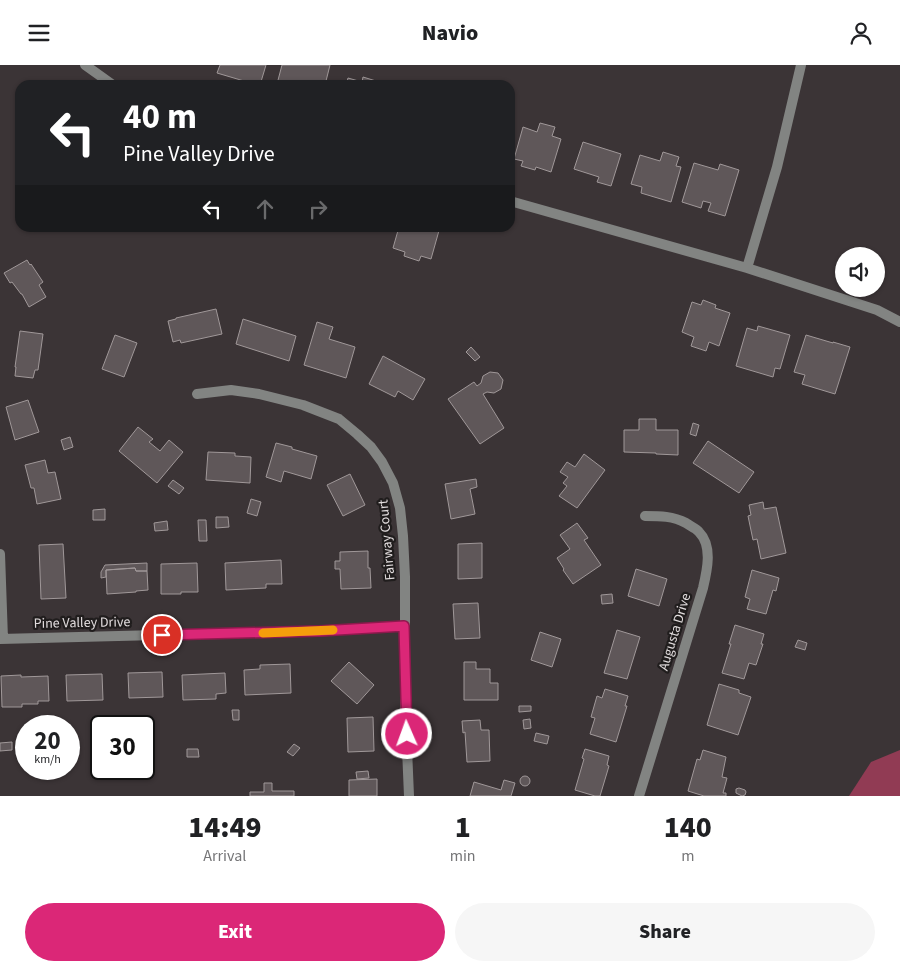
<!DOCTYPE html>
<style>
body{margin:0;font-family:"Source Sans 3",sans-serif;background:#f6f6f6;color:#202124;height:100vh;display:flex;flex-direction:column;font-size:19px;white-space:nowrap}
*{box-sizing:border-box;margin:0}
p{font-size:16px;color:#757577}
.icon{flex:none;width:28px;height:28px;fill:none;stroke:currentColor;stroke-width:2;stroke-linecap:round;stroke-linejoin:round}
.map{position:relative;height:731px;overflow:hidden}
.panel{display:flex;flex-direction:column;background:#fff;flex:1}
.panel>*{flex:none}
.guide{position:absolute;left:15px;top:15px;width:500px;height:152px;border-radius:15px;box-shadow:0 1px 4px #0004;background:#202124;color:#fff;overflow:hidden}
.fabs{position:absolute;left:835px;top:182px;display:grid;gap:10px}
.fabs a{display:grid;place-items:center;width:50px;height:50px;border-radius:50%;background:#fff;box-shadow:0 1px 4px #0004;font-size:25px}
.speed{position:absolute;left:15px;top:650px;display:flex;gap:10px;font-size:25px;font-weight:700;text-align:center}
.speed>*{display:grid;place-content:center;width:65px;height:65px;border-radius:50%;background:#fff;box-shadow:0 1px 4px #0004;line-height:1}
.speed small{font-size:12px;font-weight:400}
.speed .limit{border:2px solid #111;border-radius:8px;background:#fff;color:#111}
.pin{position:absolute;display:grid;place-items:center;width:42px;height:42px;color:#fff;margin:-21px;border:2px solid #fff;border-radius:50%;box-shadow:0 1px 5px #0007}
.me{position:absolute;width:55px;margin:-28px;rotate:358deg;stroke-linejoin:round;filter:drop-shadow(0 0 4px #0008)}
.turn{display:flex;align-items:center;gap:18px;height:105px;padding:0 25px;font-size:22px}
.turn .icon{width:65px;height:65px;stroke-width:2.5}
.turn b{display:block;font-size:35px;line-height:42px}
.lanes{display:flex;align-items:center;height:48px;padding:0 25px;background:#0003;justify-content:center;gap:25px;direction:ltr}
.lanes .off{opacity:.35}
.eta{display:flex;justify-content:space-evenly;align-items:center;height:85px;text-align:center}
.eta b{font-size:30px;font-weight:800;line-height:35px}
.action{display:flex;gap:10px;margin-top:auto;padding:10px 25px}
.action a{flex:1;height:58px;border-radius:30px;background:#db2777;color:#fff;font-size:20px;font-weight:800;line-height:58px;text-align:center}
.action a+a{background:#f6f6f6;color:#202124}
header{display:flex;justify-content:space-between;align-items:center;height:65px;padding:0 25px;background:#fff;font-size:22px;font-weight:800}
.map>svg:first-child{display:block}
.forest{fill:#913b54}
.building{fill:#5f5759;stroke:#a09899}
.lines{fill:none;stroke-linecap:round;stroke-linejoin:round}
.minor{stroke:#828482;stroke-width:10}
.route-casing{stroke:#8e194d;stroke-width:12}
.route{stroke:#db2777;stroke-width:9}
.slow{stroke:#f59e0b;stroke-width:9}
.labels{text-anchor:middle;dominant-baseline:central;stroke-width:4.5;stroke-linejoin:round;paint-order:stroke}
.street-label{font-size:14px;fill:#e1dcdd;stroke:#201d1d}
</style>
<header><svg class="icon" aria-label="menu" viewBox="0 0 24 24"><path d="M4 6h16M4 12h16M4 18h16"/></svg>Navio<svg class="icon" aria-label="person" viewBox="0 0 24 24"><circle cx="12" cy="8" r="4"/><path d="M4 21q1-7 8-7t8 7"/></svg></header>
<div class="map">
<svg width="900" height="731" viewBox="0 0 900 731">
<rect width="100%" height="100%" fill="#3b3436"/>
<path class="forest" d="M900,685v46h-51l22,-34z"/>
<path class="building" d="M220,0h46l-6,20h-8l-9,-2 1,-2 -27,-8z
M282,0h48l-5,20h-46l-2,-1z
M363,12l13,4 -1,4h-29l2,-7 14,4z
M540,58l15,4 -3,9 9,3 -10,33 -15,-5 -1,3 -14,-4 2,-5 -9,-2 9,-32 14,5z
M583,77l38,12 -10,32 -14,-4 2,-5 -25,-8z
M663,87l16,5 -3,9 5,1 -10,35 -30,-9 1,-6 -11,-3 9,-29 20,6z
M694,98l24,7 2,-6 19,6 -14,46 -17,-5 3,-8 -8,-2 -2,7 -19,-6z
M399,162h41l-9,32 -10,-3 -2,5 -15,-5 1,-4 -12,-4z
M27,195l3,5 1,-1 12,18 -4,3 7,12 -17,10 -7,-13h-1l-9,-12 -2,1 -6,-10z
M703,235l13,5 -1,3 15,5 -11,33 -10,-4 -3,9 -15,-5 3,-9 -12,-5 10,-30 9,3z
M216,244l6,25 -41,9 -1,-3 -7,2 -5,-21 8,-2v-1z
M243,254l53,17 -7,25 -53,-17z
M317,257l16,5 -4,12 26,8 -9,31 -42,-13z
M758,261l32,9 -10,34 -5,-1 -2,9 -37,-11 11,-38 10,3z
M20,266l23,3 -5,36h-3l-2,8 -18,-2 1,-9h-1z
M115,270l22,8 -13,34 -22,-8z
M806,270l27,8v-1l17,5 -15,47 -33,-10 3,-9 -11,-3z
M471,282l9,10 -5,4 -9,-9z
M383,291l42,23 -12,21 -15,-9 -3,6 -26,-13z
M490,307l8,1 5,7 -2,9 -7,4 -7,-1 -4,2 21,34 -24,16 -32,-45 26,-17 3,4 4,-3 2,-7z
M28,335l11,32 -24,8 -9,-33z
M639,354h17v11h22v25l-22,-1v-1l-32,-1v-22h15z
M693,358l6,2 -3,11 -6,-2z
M138,362l15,12 -4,3 11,9 9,-11 14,12 -26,31 -38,-32z
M70,372l3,10 -9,3 -3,-10z
M708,376l46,31 -15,21 -46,-30z
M276,378l16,4v2l25,7 -6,23 -27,-8 -3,11 -15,-5z
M208,387l27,1v3l16,1 -1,26 -44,-3z
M584,389l21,16 -28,38 -18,-12 8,-10 -4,-3 5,-6 -8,-5 7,-10 8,5z
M45,395l3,13 7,-1 6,27 -24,5 -3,-16h-3l-6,-23z
M350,409l15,31 -22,11 -16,-31z
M476,414l1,8 -7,2 5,25 -24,5 -6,-35z
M173,415l11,8 -5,6 -11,-8z
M251,434l10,3 -4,14 -10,-3z
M763,437l1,7 12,-2 10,46 -25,6 -4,-20 -4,1 -5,-24 3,-1 -2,-10z
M105,444v11h-12v-10z
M216,452h12l1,10 -13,1z
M198,455h8l1,21h-8z
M167,456l1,9 -13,1 -1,-8z
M577,458l11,15 -4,2 17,25 -28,19 -10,-14 1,-1 -7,-11 13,-9 -10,-14z
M482,478v35l-24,1v-35z
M63,479l3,54 -25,1 -2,-54z
M368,486v17h2l1,20 -30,1 -1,-20h-5v-8h5v-9z
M281,495l1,24h-16v4l-40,2 -1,-27z
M147,498v8h-11l-1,-3 -29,2v7l-5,1v-6l4,-7z
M197,498l1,29h-17v2h-20v-30z
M135,503l1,3h11l1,19 -12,1v1l-29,2 -1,-24z
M636,504l31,10 -8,27 -31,-10z
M752,505l27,8 -3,13 -3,-1 -7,24 -19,-5 3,-10 -5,-2z
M612,529l1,9 -11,1 -1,-9z
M478,538l2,35 -25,1 -2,-35z
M735,560l29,9 -3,10h2l-7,21 -7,-2 -5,16 -22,-6 9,-29h-2z
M617,565l23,7 -13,42 -23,-6z
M540,567l21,7 -9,28 -21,-7z
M798,575l9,3 -2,7 -10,-3z
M349,597l25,23 -17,19 -26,-23z
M464,597h12v7h14v14h8v17h-34z
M290,599l1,29 -46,2 -1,-25 16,-1v-4z
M162,607l1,25 -34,1 -1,-25z
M225,608l1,20 -10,1v5l-33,1 -1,-25z
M102,609l1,26 -36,1 -1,-26z
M21,610v2l27,-1 1,25h-11v3h-16v3h-20l-1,-31z
M719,619l20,6v3l12,4 -13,38 -31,-10z
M605,624l23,7 -3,10h2l-11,36 -26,-8 5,-16 -4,-1 6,-21 5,2z
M519,641h12v5l-12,1z
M232,645h7v10h-6z
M373,652l1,34 -26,1 -1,-34z
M530,654l1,9 -7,1 -1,-9z
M480,655l1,10h8l1,31 -23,1 -2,-30 -2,1 -1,-12z
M536,668l13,3 -2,8 -13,-3z
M12,677v8l-12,1v-8z
M294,679l6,4 -7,8 -6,-4z
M187,684h11l1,8h-12z
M585,684l24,7 -2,9 2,1 -9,30h-5l-20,-6 9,-31 -2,-1z
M703,685l23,7 -4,20 5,1 -4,15h3v3h-22l-16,-5 9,-32 3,1z
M368,706l1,7 -12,1 -1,-7z
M520 716a5 5 0 1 1 10 0a5 5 0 1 1-10 0Z
M377,714v17h-28v-16z
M504,715l11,3 -4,13h-41l4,-14 27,8z
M264,718h8v8h22v5h-44v-4h14z
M739,723l6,2 1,2 -1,3 -3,1 -6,-3v-4z"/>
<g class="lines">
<path class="minor" d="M85,0l28,20
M510,136l237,67 130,42 23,12
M747,203l30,-101 24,-102
M197,329l34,-4 28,4 44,11 36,14 18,15 14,13 11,15 11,21 7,25 3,28 2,41v124l4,95
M0,489l3,85
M0,574l320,-8 84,-5
M639,731l64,-208c4,-17 10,-42 -4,-56 -3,-4 -9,-6 -13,-9 -13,-7 -26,-7 -41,-7"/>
</g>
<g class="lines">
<defs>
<path id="route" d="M162,570l158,-4 84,-5 3,108"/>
</defs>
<use href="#route" class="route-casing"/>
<use href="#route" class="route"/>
<path class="slow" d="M263,568l70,-3"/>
</g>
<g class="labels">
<g class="street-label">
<text transform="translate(387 475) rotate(-95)">Fairway Court</text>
<text transform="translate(82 558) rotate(-1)">Pine Valley Drive</text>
<text transform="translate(675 567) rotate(-73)">Augusta Drive</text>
</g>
</g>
</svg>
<div class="fabs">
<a><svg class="icon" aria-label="sound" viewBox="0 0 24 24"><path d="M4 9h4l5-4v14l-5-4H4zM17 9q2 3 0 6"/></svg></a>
</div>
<div class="speed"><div>20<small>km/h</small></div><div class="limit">30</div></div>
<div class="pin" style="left:162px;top:570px;background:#d93025"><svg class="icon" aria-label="arrive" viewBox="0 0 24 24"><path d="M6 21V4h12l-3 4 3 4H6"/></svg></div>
<svg class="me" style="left:407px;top:669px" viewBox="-20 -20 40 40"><circle r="17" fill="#db2777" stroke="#fff" stroke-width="3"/><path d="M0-11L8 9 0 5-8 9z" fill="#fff"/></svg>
<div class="guide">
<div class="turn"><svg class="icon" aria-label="left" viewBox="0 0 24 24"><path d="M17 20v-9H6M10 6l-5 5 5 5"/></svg><div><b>40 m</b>Pine Valley Drive</div></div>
<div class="lanes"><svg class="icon" aria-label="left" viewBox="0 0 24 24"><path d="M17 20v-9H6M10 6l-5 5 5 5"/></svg><svg class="icon off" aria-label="ahead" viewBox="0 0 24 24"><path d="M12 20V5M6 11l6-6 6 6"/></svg><svg class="icon off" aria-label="right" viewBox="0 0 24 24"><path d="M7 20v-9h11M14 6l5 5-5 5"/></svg></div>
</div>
</div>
<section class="panel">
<div class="eta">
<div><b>14:49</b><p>Arrival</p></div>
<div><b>1</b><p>min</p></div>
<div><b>140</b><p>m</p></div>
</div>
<div class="action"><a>Exit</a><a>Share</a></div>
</section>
